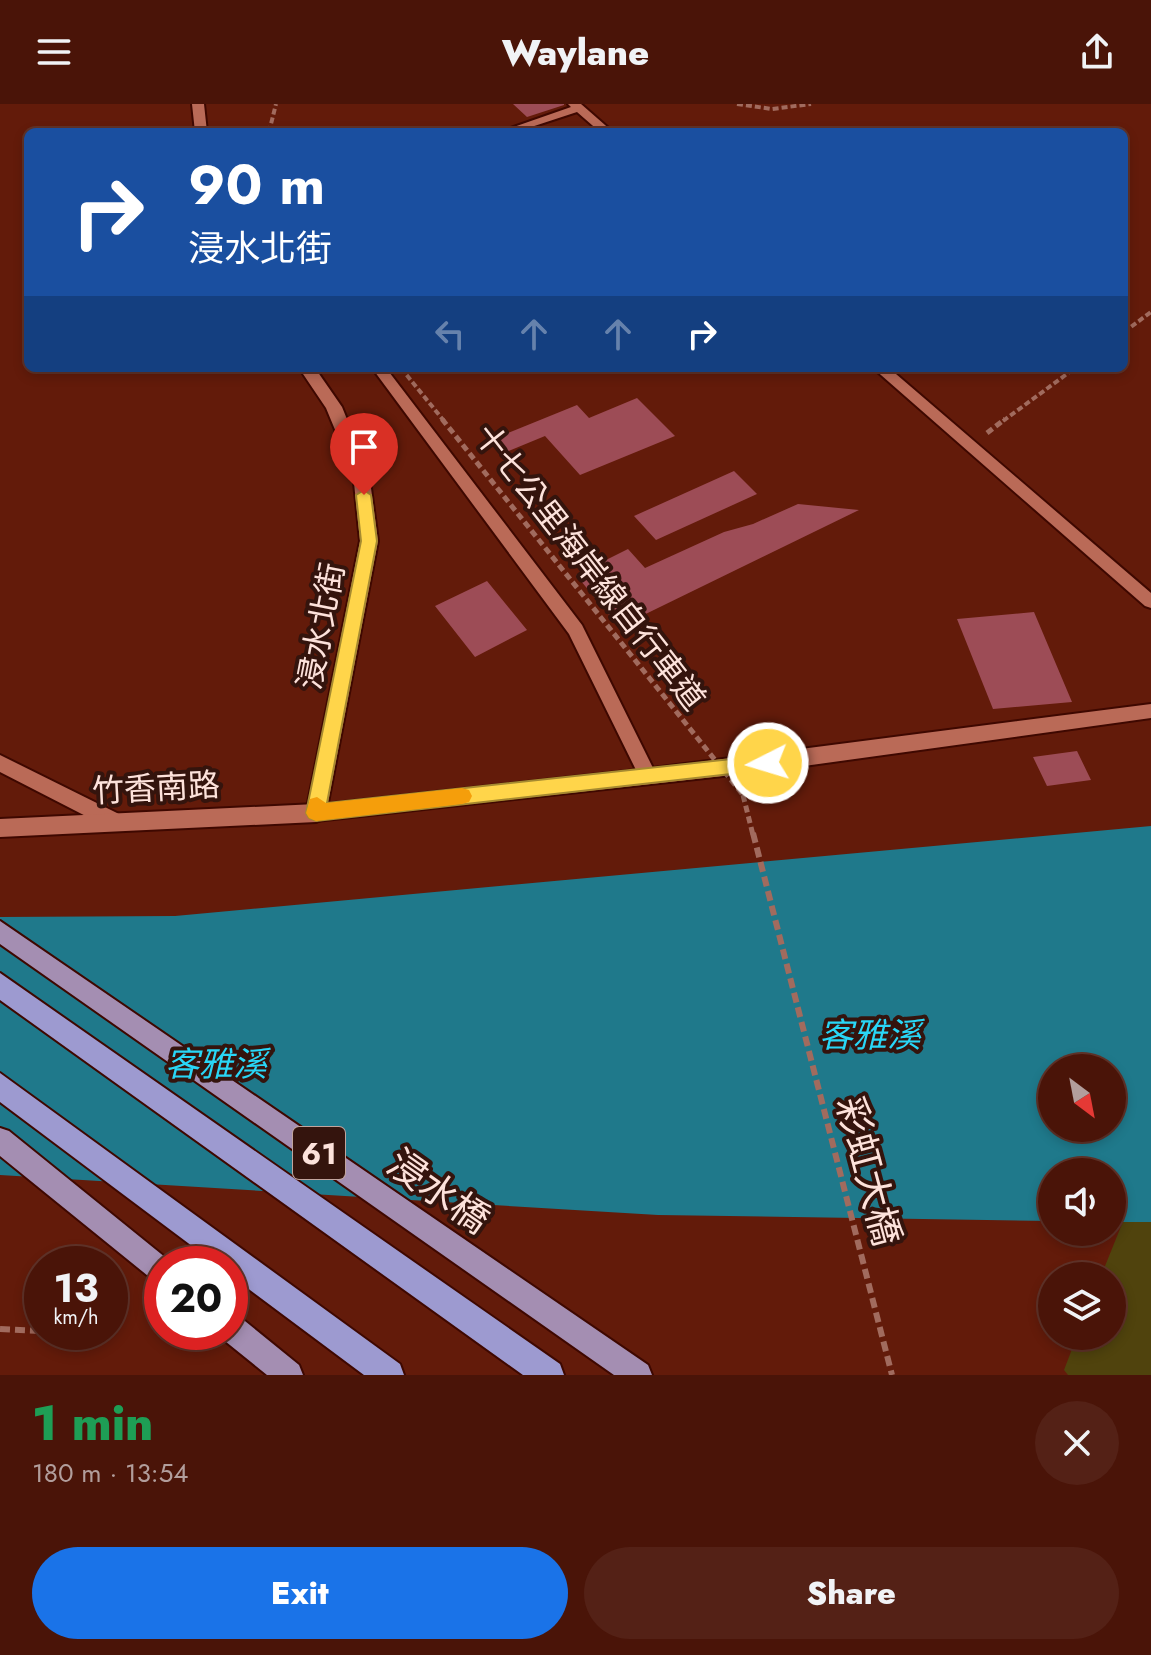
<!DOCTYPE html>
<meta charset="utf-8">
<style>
body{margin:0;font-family:Jost,"Noto Sans TC",sans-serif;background:#542116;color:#f1f3f6;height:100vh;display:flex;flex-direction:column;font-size:30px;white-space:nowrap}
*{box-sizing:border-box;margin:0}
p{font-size:26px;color:#b29e9c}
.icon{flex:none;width:44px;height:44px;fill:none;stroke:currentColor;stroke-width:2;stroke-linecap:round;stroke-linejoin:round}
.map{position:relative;height:1271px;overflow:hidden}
.side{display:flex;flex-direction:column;background:#4a1408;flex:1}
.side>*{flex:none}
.banner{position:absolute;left:24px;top:24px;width:1104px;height:244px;border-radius:12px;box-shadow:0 4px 12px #0003,0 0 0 2px #613329;background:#1a4fa0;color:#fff;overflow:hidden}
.needle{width:52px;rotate:148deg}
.tools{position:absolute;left:1038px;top:950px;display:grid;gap:16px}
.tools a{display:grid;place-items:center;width:88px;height:88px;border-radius:50%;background:#4a1408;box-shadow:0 4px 12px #0003,0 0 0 2px #613329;font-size:40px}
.speed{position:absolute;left:24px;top:1142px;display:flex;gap:16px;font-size:40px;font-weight:700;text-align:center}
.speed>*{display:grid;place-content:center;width:104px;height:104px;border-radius:50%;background:#4a1408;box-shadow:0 4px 12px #0003,0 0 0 2px #613329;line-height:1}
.speed small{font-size:20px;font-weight:400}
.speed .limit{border:12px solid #d22;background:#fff;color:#111}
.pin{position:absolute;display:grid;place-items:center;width:68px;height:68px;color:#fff;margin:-82px -34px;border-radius:50% 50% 50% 0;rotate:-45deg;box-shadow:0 0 8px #0007}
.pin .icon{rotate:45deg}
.me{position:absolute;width:88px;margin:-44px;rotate:265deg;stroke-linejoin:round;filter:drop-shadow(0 0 6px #0008)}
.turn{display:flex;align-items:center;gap:28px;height:168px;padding:0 32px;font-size:36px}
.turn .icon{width:104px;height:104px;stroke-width:2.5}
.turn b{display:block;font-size:56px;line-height:68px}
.lanes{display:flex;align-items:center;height:76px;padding:0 32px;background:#0003;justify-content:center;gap:40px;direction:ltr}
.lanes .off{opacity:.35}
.round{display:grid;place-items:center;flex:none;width:84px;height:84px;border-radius:42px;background:#542116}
.headline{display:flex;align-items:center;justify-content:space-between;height:136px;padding:0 32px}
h1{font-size:48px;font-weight:800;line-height:60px;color:#1e9e55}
.primary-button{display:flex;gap:16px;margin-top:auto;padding:16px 32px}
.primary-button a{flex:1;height:92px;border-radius:48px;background:#1a73e8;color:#fff;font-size:32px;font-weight:800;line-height:92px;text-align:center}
.primary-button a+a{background:#542116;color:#f1f3f6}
header{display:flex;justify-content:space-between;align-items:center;height:104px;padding:0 32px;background:#4a1408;font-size:36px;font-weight:800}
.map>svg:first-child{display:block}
.green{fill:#50430d}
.water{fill:#1f798b;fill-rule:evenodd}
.building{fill:#9d4c56}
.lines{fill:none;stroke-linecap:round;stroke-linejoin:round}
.service-casing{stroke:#3e0800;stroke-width:4}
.minor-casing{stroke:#3e0800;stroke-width:4}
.tertiary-casing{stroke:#3e0800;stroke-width:4}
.primary-casing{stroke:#3e0800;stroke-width:4}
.trunk-casing{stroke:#3e0800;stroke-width:4}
.path-far2{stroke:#a16b5e;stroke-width:4;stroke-dasharray:6 3;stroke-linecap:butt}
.path-far1{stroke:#a16b5e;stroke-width:5;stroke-dasharray:7 4;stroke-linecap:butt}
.path{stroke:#a16b5e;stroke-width:6;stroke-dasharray:10 5;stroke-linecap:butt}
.service{fill:#ba6a57;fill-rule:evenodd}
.minor{fill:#ba6a57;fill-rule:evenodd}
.tertiary{fill:#ba6a57;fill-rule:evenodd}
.primary{fill:#a48eb2;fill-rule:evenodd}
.trunk{fill:#9d9ad0;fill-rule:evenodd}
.path-bridge-far1{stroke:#a16b5e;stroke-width:4;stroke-dasharray:6 3;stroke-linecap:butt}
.path-bridge{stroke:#a16b5e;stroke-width:5;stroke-dasharray:7 4;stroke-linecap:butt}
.route{fill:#ffd54a;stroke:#a68a30;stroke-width:2}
.slow{fill:#f59e0b}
.labels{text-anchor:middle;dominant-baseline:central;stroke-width:8;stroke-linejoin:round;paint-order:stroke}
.shield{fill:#34140d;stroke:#c1a49d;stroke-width:2}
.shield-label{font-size:30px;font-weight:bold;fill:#fde2db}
.street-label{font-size:32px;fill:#fde2db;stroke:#34140d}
.water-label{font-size:34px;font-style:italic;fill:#29d6f6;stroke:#34140d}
.near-street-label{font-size:38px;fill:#fde2db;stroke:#34140d}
</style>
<header><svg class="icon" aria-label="menu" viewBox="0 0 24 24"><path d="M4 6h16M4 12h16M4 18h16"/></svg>Waylane<svg class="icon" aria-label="share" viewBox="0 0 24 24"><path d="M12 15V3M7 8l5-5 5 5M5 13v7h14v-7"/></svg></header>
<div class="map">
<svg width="1151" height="1271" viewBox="0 0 1151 1271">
<rect width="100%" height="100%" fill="#631b0a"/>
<path class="green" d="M1151,1048v223h-83l-4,-5 13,-34h35v-60h-11z"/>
<path class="water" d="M1151,722v396h-39v-50h-60v49l-394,-6 -658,-40v-258l175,-1zM1052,964h60v60h-60z"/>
<path class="building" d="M513,0h51v1l-37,12z
M637,294l38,38 -95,39 -35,-39 -41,17 -13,-13 86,-35 12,13z
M734,367l23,23 -101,46 -22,-24z
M798,400l61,6 -240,117 -43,-52 52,-26 17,19 79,-36 29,-8z
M487,477l40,49 -52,27 -40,-51z
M1034,508l38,90 -79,7 -36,-90z
M1077,647l14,29 -44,6 -14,-29z"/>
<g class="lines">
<defs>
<path id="service" d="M568,0h13l32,28h-13l-23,-20 -61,20h-17l72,-25z
M372,264h14l196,257 71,143 498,-64v14l-383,53 -452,50 -7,-2 -2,-6 2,-6 7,-2 320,-35 -67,-136z
M873,264h16l262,225v15l-6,-2z
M0,651l123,61 2,6 -2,6 -7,2 -7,-2 -109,-56z"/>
<path id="minor" d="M316,700l7,3 3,6 -3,6 -7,3 -316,15v-18z"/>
<path id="tertiary" d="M192,0h12l3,28h-12z
M299,264h16l27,39 27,66 9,68 -52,272 -3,6 -7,3 -7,-3 -3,-6 54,-272 -7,-68 -27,-65z"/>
<path id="primary" d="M0,817l648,444 4,10h-38l-614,-431z
M0,1024l9,3 162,131 1,2h-10v20l-9,-4 -153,-124z
M230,1209l10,4 59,48 4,10h-36l-47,-38 -1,-5h11z"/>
<path id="trunk" d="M0,869l560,391 4,11h-41l-523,-375z
M0,969l400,291 4,11h-40l-134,-100v-11h-14l-216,-162z"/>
</defs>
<use href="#service" class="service-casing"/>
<use href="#minor" class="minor-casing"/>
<use href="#tertiary" class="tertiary-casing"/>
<use href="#primary" class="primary-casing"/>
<use href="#trunk" class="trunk-casing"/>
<path class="path-far2" d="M737,0l35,5 39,-5
M269,28l7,-28
M1124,228l27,-20
M1003,317l72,-53"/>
<path class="path-far1" d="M987,329l18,-14
M743,691l10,40"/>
<path class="path" d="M753,729l139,542
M0,1225l42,2
M60,1228l23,1"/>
<use href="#service" class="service"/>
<use href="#minor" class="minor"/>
<use href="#tertiary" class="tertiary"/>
<use href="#primary" class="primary"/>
<use href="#trunk" class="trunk"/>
<path class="path-bridge-far1" d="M401,264l43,53"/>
<path class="path-bridge" d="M442,315l301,376"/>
</g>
<path class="route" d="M364,386l7,5 6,46 -50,262 441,-48 6,2 3,6 -3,6 -458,52 -7,-3 -3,-5 55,-272 -5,-46z"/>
<path class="slow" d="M462,684l7,2 3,6 -3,6 -7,2 -146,17 -7,-3 -3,-5 4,-14 7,-2 9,6z"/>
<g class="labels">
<rect class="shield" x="293" y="1023" width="52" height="52" rx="6"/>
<g class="shield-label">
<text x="319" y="1049">61</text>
</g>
<g class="street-label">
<text transform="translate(590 463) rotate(52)">十七公里海岸線自行車道</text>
<text transform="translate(321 522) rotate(-79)">浸水北街</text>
<text transform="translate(156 684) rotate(-3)">竹香南路</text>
</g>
<g class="water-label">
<text x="870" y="931">客雅溪</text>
<text x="216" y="960">客雅溪</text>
</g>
<g class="near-street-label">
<text transform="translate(869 1067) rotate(75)">彩虹大橋</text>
<text transform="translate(439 1087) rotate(35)">浸水橋</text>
</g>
</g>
</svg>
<div class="tools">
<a><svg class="needle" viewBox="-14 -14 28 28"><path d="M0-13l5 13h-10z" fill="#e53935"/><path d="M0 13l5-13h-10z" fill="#b29e9c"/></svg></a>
<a><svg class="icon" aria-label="sound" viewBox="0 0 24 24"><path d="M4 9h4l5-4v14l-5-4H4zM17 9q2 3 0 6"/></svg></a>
<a><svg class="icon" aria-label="layers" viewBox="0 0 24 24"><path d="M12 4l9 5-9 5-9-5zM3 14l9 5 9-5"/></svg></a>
</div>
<div class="speed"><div>13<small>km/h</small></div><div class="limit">20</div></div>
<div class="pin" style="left:364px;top:391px;background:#d93025"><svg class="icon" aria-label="arrive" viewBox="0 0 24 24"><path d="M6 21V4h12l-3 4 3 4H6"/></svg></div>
<svg class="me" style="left:768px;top:659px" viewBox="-20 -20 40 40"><circle r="17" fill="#ffd54a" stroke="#fff" stroke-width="3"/><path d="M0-11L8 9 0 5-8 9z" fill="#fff"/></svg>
<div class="banner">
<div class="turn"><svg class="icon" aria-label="right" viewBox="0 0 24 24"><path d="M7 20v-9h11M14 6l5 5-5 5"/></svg><div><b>90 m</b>浸水北街</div></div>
<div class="lanes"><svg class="icon off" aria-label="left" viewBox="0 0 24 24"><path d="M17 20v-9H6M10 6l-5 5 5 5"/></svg><svg class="icon off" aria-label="ahead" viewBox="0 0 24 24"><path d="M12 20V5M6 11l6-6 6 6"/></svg><svg class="icon off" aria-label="ahead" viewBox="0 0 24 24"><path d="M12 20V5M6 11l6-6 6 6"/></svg><svg class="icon" aria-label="right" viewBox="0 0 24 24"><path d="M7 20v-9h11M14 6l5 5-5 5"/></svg></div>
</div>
</div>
<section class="side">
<div class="headline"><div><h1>1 min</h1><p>180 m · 13:54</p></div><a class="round"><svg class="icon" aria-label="close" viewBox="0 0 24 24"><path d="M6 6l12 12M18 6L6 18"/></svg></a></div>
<div class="primary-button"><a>Exit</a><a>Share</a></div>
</section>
